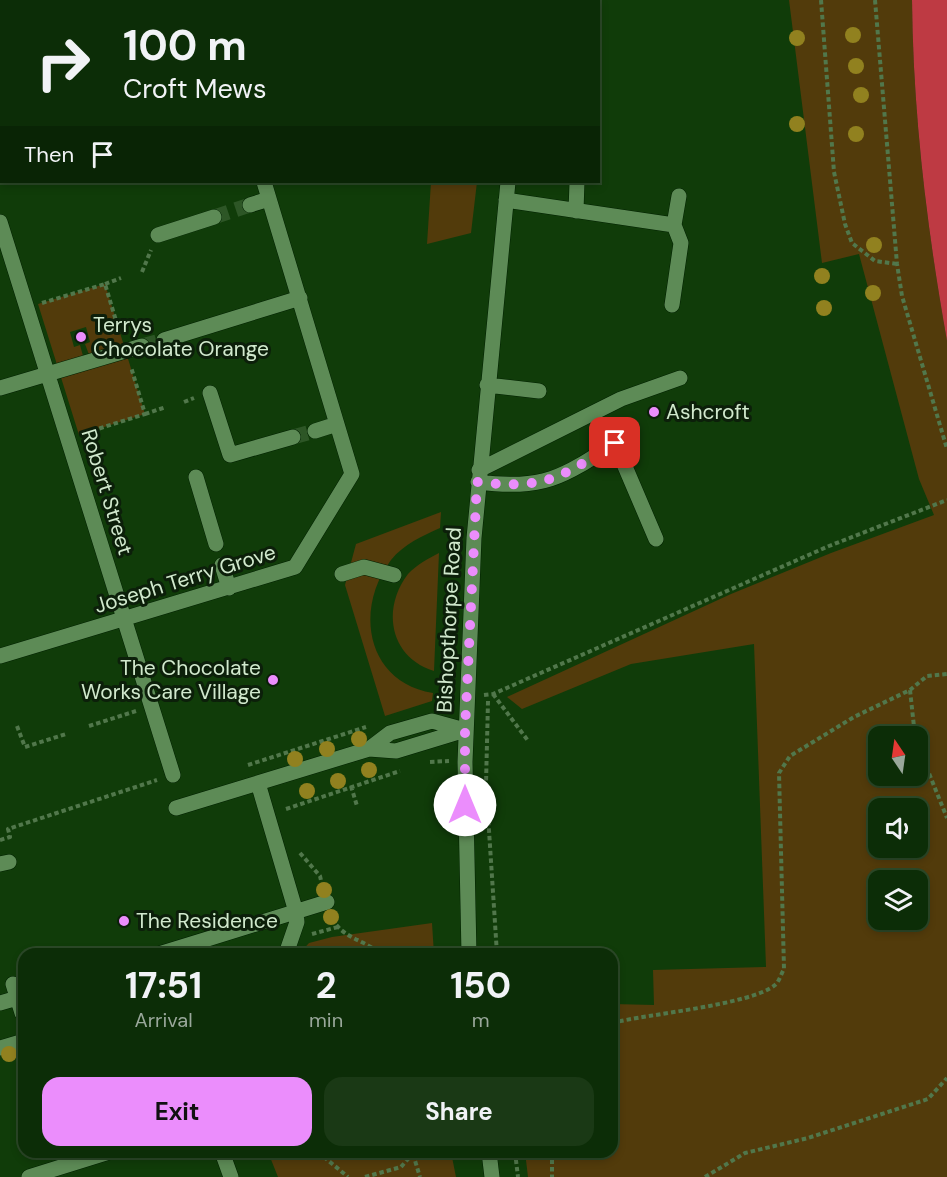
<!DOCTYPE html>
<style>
body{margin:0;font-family:"DM Sans",sans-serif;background:#1a3915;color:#f1f3f6;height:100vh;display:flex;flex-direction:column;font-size:22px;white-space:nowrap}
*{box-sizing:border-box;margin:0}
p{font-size:20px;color:#9aa89b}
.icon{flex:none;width:33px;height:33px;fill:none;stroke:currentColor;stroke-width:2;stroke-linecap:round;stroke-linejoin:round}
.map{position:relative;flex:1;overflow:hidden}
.details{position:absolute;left:18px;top:948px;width:600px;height:210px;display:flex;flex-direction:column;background:#0c2d07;border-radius:18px;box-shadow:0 3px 9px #0003,0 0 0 2px #2c4928}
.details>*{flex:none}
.banner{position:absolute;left:0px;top:0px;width:600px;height:183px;box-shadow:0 3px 9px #0003,0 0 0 2px #2c4928;background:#0c2d07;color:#f1f3f6;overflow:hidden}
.needle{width:39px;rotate:347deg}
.fabs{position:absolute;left:868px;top:726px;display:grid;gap:12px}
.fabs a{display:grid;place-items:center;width:60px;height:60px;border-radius:12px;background:#0c2d07;box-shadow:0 3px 9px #0003,0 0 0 2px #2c4928;font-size:30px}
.pin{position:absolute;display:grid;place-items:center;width:51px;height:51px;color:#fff;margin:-26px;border-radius:12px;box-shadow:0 3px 9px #0006}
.me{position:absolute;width:66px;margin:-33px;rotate:0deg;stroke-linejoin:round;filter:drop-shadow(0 0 4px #0008)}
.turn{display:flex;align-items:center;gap:21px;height:126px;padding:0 24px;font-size:27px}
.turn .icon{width:78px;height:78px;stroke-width:2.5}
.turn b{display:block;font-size:42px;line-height:51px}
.then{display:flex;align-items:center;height:57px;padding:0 24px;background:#0003;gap:12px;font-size:22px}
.eta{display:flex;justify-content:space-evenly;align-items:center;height:102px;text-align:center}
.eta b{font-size:36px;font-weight:700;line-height:42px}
.button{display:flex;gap:12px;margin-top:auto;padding:12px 24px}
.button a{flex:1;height:69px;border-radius:18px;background:#eb8dfc;color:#111;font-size:24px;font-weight:700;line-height:69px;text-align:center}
.button a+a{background:#1a3915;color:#f1f3f6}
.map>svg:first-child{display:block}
.green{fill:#523b0b;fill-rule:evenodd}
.water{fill:#be3a43}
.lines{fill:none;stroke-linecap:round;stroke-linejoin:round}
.minor-tunnel{stroke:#2d5626;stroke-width:15;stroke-dasharray:15 8;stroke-linecap:butt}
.minor-casing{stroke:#012100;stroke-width:16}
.path{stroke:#51774b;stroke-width:4;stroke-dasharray:4.5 3;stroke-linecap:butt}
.minor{stroke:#5d8b56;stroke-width:15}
.tree{fill:#91811f}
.route{stroke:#eb8dfc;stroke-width:10;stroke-dasharray:0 18}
.poi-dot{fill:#eb8dfc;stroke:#0c1f0a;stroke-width:2}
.labels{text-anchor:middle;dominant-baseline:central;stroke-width:6;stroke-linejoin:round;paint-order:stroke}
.poi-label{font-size:21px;fill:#d1e9cd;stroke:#0c1f0a;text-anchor:start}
.street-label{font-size:21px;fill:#d1e9cd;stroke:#0c1f0a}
</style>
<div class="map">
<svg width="947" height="1177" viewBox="0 0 947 1177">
<rect width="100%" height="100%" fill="#103c09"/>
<path class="green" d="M789,0h123c1,115 15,229 35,341v836h-419l-3,-25h87v-148l42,1 -1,-35 113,-3 -12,-323 -123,20 -109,45 -15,-12 224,-103 100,-41 103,-38 -15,-36 -60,-225 -37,9zM879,736h39v40h-39zM879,808h39v40h-39zM879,880h39v40h-39z
M431,182h46l-6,51 -44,11z
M105,284l40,130 -66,21 -41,-131zM86,327l4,15 -5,2 6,16 -6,3 -5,-18 -6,2 -4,-15z
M441,512l-1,16c-18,8 -36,16 -49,32 -37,49 -25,122 42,133l-1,8 -47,15 -40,-131 11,-41z
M439,553l-5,118c-44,-13 -53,-62 -26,-97 8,-9 21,-16 31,-21z
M432,923l2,31h-135l10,-11 23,-6z
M268,1152h183l5,25h-178z"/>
<path class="water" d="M912,0h35v341c-20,-112 -34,-226 -35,-341z"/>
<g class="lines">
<path class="minor-tunnel" d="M214,217l36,-12
M142,346l22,-6
M293,437l22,-6"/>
<defs>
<path id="minor" d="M224,0l1,2
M495,0v2
M298,2l5,-2
M0,52h2
M0,95h2
M506,200l168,25 5,-29
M250,205l19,-6
M576,211l1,-29
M0,222l173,553
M158,235l56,-18
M672,305l9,-62 -7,-18
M164,340l136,-42
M487,385l52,6
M0,388l142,-42
M210,393l20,62 63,-18
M315,431l22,-7
M479,470l142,-71 59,-21
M196,477l20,67
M478,482c66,8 84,-4 137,-39l41,96
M222,565l7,23
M342,574l22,-7 30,8
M0,656l295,-89 57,-93 -88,-292
M369,749l27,2 69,-21
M258,783l38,129 1,10 -10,29 -4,3
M176,808l193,-59 21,-16 42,-12 33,9
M0,864l9,-2
M159,954l168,-52
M469,954l-4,-192 9,-224 34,-356
M13,984l9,29
M0,1003l24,-7
M0,1048l24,-7
M222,1152l9,25
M489,1152l3,25
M29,1177l80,-25"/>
</defs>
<use href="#minor" class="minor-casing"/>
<path class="path" d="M821,0l13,172 11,52 7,19 23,18 22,3
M875,0l22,264 5,32 45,153
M142,272l9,-22
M105,284l16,-6
M42,303l63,-19 15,50
M184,402l10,-4
M145,414l21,-7
M85,433l60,-19 -14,-47
M910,690l5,46
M493,694l36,48
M484,695l9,-1 336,-148 118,-46
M488,701l-2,83 11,170
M17,726l8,21 41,-13
M89,726l47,-15
M918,746l29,72
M430,762l19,-1
M248,765l118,-38
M351,786l6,20
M286,809l114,-38
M0,840l10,-3 -2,-8 149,-49
M300,853l20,23 2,9
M332,919c12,20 31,20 49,35
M312,934l26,-7
M612,1023c35,-9 139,-18 163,-38 4,-3 6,-11 9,-16l-5,-196 11,-17 64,-39 56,-27 17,-14 20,-2
M318,1152l30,25
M515,1152l3,25
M552,1152v25
M413,1154l7,23
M365,1177l36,-10 13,-15
M705,1177l40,-24 63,-15 120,-39 19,-21"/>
<use href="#minor" class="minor"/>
</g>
<g class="tree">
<circle cx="853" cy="35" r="8"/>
<circle cx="797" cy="38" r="8"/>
<circle cx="856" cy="66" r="8"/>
<circle cx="861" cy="95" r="8"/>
<circle cx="797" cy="124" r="8"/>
<circle cx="856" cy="134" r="8"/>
<circle cx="874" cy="245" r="8"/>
<circle cx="822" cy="276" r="8"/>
<circle cx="873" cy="293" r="8"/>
<circle cx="824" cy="308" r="8"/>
<circle cx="359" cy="739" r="8"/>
<circle cx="327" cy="749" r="8"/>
<circle cx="295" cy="759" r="8"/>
<circle cx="369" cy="770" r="8"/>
<circle cx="338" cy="781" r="8"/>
<circle cx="307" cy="791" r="8"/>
<circle cx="324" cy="890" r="8"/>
<circle cx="331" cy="917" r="8"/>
<circle cx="9" cy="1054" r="8"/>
</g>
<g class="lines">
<path class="route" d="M465,805v-75l12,-248c67,8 84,-4 138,-39"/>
</g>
<g class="poi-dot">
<circle cx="81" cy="337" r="6"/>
<circle cx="654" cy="412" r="6"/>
<circle cx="273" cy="680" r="6"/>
<circle cx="124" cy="921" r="6"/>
</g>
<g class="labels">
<g class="poi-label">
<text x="93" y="325">Terrys<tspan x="93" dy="24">Chocolate Orange</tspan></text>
<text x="666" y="412">Ashcroft</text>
<text x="261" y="668" text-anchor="end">The Chocolate<tspan x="261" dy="24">Works Care Village</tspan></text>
<text x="136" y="921">The Residence</text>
</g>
<g class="street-label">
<text transform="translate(107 492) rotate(73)">Robert Street</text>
<text transform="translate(185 579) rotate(-17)">Joseph Terry Grove</text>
<text transform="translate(449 620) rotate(-87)">Bishopthorpe Road</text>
</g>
</g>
</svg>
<div class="fabs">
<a><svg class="needle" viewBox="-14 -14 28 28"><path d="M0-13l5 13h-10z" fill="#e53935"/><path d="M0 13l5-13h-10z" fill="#9aa89b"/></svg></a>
<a><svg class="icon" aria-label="sound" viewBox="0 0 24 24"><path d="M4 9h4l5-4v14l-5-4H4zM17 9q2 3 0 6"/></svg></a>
<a><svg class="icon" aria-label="layers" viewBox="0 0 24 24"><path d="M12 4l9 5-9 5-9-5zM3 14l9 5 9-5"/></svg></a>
</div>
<div class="pin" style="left:615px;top:443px;background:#d93025"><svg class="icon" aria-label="arrive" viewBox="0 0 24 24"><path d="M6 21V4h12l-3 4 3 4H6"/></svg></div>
<svg class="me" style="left:465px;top:805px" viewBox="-20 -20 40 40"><circle r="19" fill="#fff"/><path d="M0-13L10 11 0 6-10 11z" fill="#eb8dfc"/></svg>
<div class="banner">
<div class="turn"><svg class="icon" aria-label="right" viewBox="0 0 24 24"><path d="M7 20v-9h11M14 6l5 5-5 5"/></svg><div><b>100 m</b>Croft Mews</div></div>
<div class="then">Then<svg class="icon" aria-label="arrive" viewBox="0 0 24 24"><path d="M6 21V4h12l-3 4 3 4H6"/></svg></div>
</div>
<section class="details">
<div class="eta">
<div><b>17:51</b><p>Arrival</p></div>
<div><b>2</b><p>min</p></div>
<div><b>150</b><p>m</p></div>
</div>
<div class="button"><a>Exit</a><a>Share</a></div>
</section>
</div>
